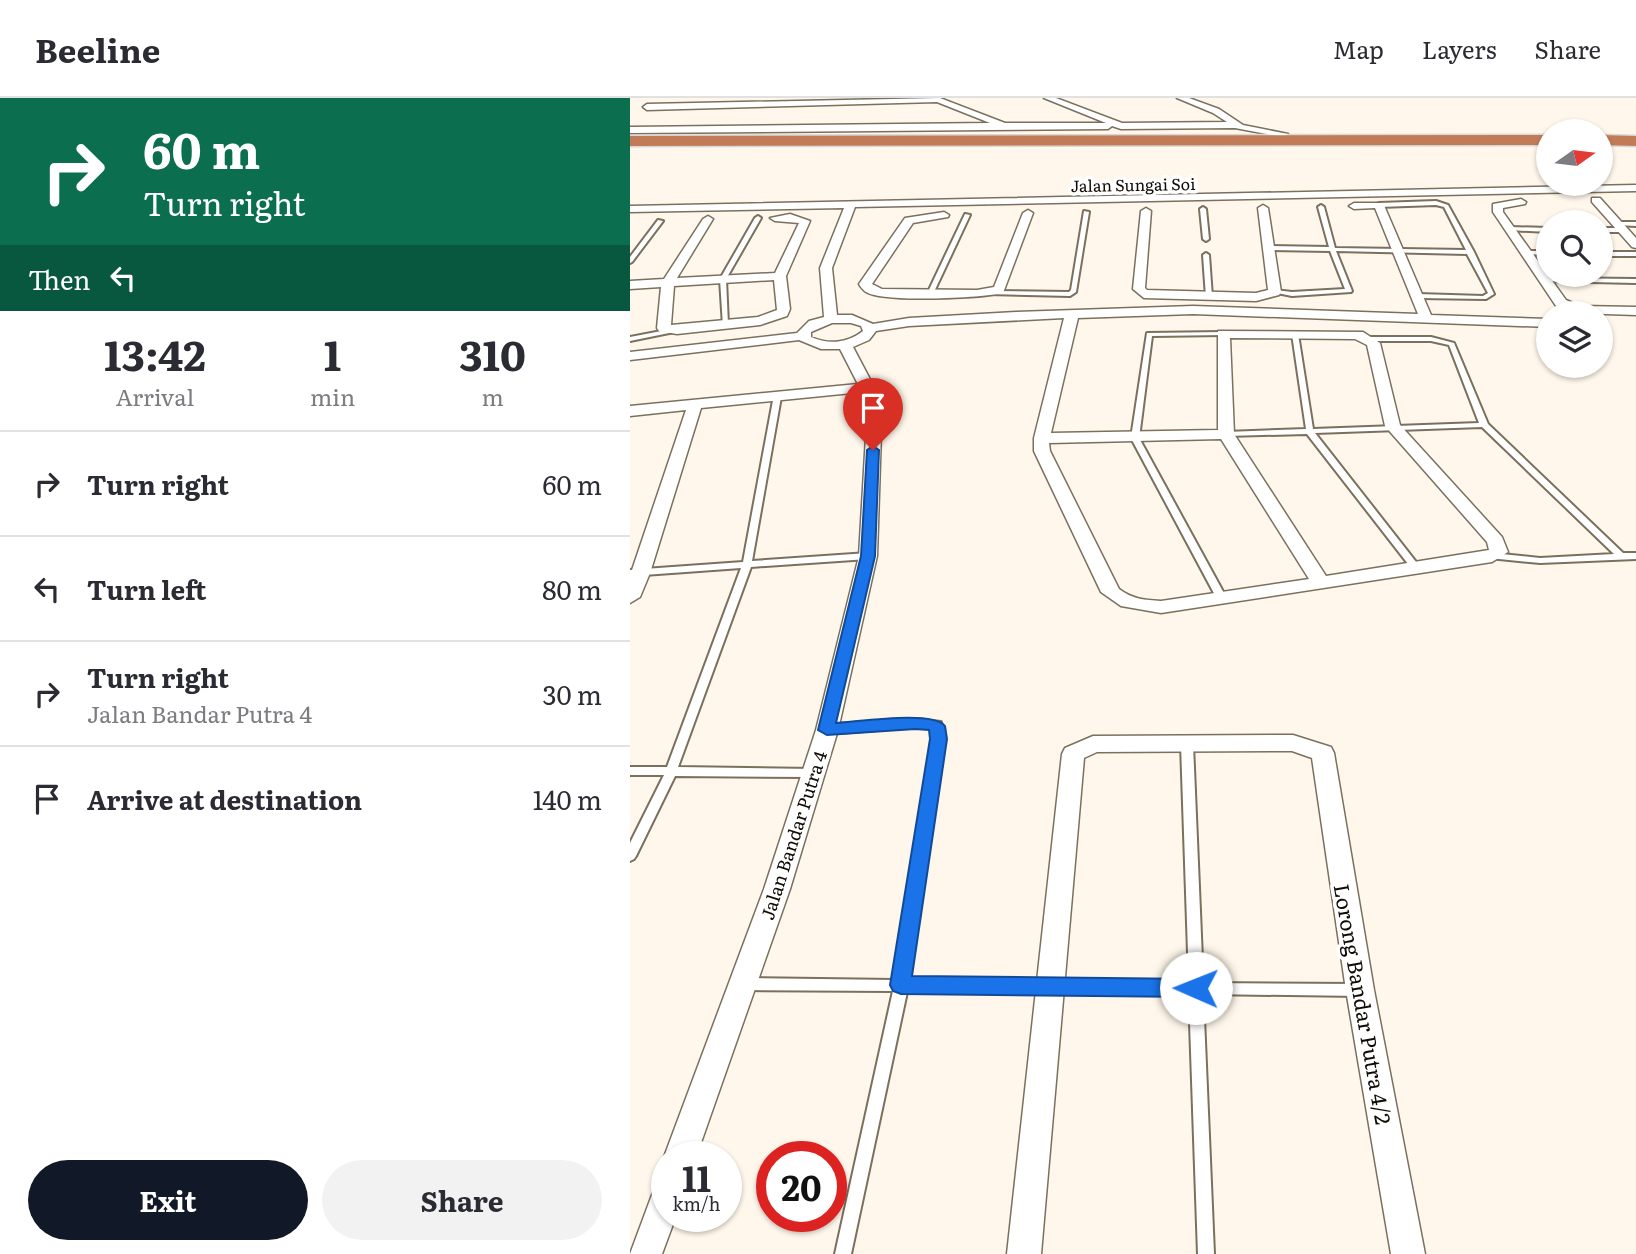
<!DOCTYPE html>
<style>
body{margin:0;font-family:Literata,serif;background:#f2f2f3;color:#2b2b33;height:100vh;display:flex;flex-direction:column;font-size:26px;white-space:nowrap}
*{box-sizing:border-box;margin:0}
p{font-size:23px;color:#7c7c81}
.icon{flex:none;width:38px;height:38px;fill:none;stroke:currentColor;stroke-width:2;stroke-linecap:round;stroke-linejoin:round}
.map{position:relative;flex:1;overflow:hidden}
.details{display:flex;flex-direction:column;background:#fff;width:630px}
.details>*{flex:none}
.banner{background:#0b6e4f;color:#fff;overflow:hidden}
.needle{width:46px;rotate:76deg}
.buttons{position:absolute;left:906px;top:21px;display:grid;gap:14px}
.buttons a{display:grid;place-items:center;width:77px;height:77px;border-radius:50%;background:#fff;box-shadow:0 2px 5px #0004;font-size:35px}
.speed{position:absolute;left:21px;top:1043px;display:flex;gap:14px;font-size:35px;font-weight:700;text-align:center}
.speed>*{display:grid;place-content:center;width:91px;height:91px;border-radius:50%;background:#fff;box-shadow:0 2px 5px #0004;line-height:1}
.speed small{font-size:18px;font-weight:400}
.speed .limit{border:10px solid #d22;background:#fff;color:#111}
.pin{position:absolute;display:grid;place-items:center;width:60px;height:60px;color:#fff;margin:-72px -30px;border-radius:50% 50% 50% 0;rotate:-45deg;box-shadow:0 0 7px #0007}
.pin .icon{rotate:45deg}
.me{position:absolute;width:77px;margin:-38px;rotate:271deg;stroke-linejoin:round;filter:drop-shadow(0 0 5px #0008)}
.turn{display:flex;align-items:center;gap:24px;height:147px;padding:0 28px;font-size:32px}
.turn .icon{width:91px;height:91px;stroke-width:2.5}
.turn b{display:block;font-size:49px;line-height:60px}
.then{display:flex;align-items:center;height:66px;padding:0 28px;background:#0003;gap:14px;font-size:26px}
.eta{display:flex;justify-content:space-evenly;align-items:center;height:119px;text-align:center}
.eta b{font-size:42px;font-weight:700;line-height:49px}
.button{display:flex;gap:14px;margin-top:auto;padding:14px 28px}
.button a{flex:1;height:80px;border-radius:42px;background:#111827;color:#fff;font-size:28px;font-weight:700;line-height:80px;text-align:center}
.button a+a{background:#f2f2f3;color:#2b2b33}
ul{padding:0;list-style:none}
li{display:flex;align-items:center;gap:21px;height:105px;padding:0 28px;border-top:2px solid #e1e1e2}
li div{flex:1}
li b{display:block;font-size:26px}
li em{font-style:normal}
header{display:flex;align-items:center;gap:42px;box-sizing:border-box;height:98px;padding:0 35px;background:#fff;border-bottom:2px solid #e1e1e2}
header strong{font-size:33px}
nav{display:flex;gap:38px;margin-inline-start:auto;font-size:24px}
main{display:flex;flex:1;min-height:0}
.map>svg:first-child{display:block}
.lines{fill:none;stroke-linecap:round;stroke-linejoin:round}
.lane-casing{stroke:#7b705e;stroke-width:4}
.street-casing{stroke:#7b705e;stroke-width:3}
.highway-casing{stroke:#d9d8d7;stroke-width:3}
.lane{fill:#fff;fill-rule:evenodd}
.street{fill:#fff;fill-rule:evenodd}
.highway{fill:#c27b57;fill-rule:evenodd}
.route{fill:#1a73e8;stroke:#114b97;stroke-width:2}
.labels{text-anchor:middle;dominant-baseline:central;stroke-width:7;stroke-linejoin:round;paint-order:stroke}
.far-street-label{font-size:16px;fill:#0f0b05;stroke:#fff}
.street-label{font-size:18px;fill:#0f0b05;stroke:#fff}
.near-street-label{font-size:21px;fill:#0f0b05;stroke:#fff}
</style>
<header>
<strong>Beeline</strong>
<nav><a>Map</a><a>Layers</a><a>Share</a></nav>
</header>
<main>
<section class="details">
<div class="banner">
<div class="turn"><svg class="icon" aria-label="right" viewBox="0 0 24 24"><path d="M7 20v-9h11M14 6l5 5-5 5"/></svg><div><b>60 m</b>Turn right</div></div>
<div class="then">Then<svg class="icon" aria-label="left" viewBox="0 0 24 24"><path d="M17 20v-9H6M10 6l-5 5 5 5"/></svg></div>
</div>
<div class="eta">
<div><b>13:42</b><p>Arrival</p></div>
<div><b>1</b><p>min</p></div>
<div><b>310</b><p>m</p></div>
</div>
<ul>
<li><svg class="icon" aria-label="right" viewBox="0 0 24 24"><path d="M7 20v-9h11M14 6l5 5-5 5"/></svg><div><b>Turn right</b></div><em>60 m</em></li>
<li><svg class="icon" aria-label="left" viewBox="0 0 24 24"><path d="M17 20v-9H6M10 6l-5 5 5 5"/></svg><div><b>Turn left</b></div><em>80 m</em></li>
<li><svg class="icon" aria-label="right" viewBox="0 0 24 24"><path d="M7 20v-9h11M14 6l5 5-5 5"/></svg><div><b>Turn right</b><p>Jalan Bandar Putra 4</p></div><em>30 m</em></li>
<li><svg class="icon" aria-label="arrive" viewBox="0 0 24 24"><path d="M6 21V4h12l-3 4 3 4H6"/></svg><div><b>Arrive at destination</b></div><em>140 m</em></li>
</ul>
<div class="button"><a>Exit</a><a>Share</a></div>
</section>
<div class="map">
<svg width="1006" height="1156" viewBox="0 0 1006 1156">
<rect width="100%" height="100%" fill="#fff7eb"/>
<g class="lines">
<defs>
<path id="lane" d="M806,103l12,4 26,47 20,42 -8,5 -68,-1 -3,-2 3,-2 65,2 5,-3 -21,-39 -131,-3 16,40 -1,1 -59,4 -20,-4 3,-2 17,2 53,-3 -15,-38 -60,-1 -3,-2 3,-2 59,1 -11,-40 3,-2 3,2 11,41 131,2 -22,-43 -8,-2 -57,2 -3,-2 3,-2z
M573,109l3,2 3,30 -3,2 -3,-2 -3,-30z
M454,113l5,1 -13,80 -6,4 -82,-2v-2l2,-1 79,1 2,-2z
M335,116l5,1 -37,79 -5,1 -1,-1z
M128,118l3,2 -35,61 2,46 -5,1 -3,-47 35,-61z
M28,122l5,1 -31,41 -2,1v-6z
M987,124h19v4l-21,-1 -1,-1z
M880,129l39,1v4l-41,-2 -1,-1z
M971,130h21l3,2 -3,2h-21z
M897,153h22v4l-24,-1v-2z
M971,154h35v4h-35z
M576,155l3,2 3,42 -3,2 -3,-2 -3,-42z
M916,180l90,1v4l-92,-2 -1,-1z
M47,230l2,1v2l-49,10v-4z
M593,234l2,1v2l-73,1 -13,102 87,159 -5,3 -5,-3 -85,-159 16,-105z
M665,234l3,2 15,95 166,-6 -30,-78 -18,-4h-61l-3,-2 3,-2h61l23,6 34,81 135,129h13v6l-96,4 -51,-5 -2,-2 5,-3 48,5 74,-4 -132,-127 -167,6 105,134 -2,2h-6l-105,-135 -81,2 -4,-2 4,-2 80,-3 -14,-95z
M144,297l7,2 -29,164 116,-8 5,3 -5,3 -117,8 -73,200 135,2 4,1 2,3 -2,3 -4,1 -138,-1 -39,80 -2,3 -4,2v-18l34,-68h-34v-8h37l74,-199 -111,8v-6l113,-8z
M284,621l27,3 4,17 -36,241 280,2 -8,-238 2,-3h8l2,3 10,239 157,1 5,2 2,4 -2,4 -5,2 -157,-2 11,260h-16l-9,-260 -282,-2 -56,262h-16l58,-263 -150,-1 -5,-2 -2,-4 2,-4 5,-2 152,2 38,-241 -1,-11 -18,-1 -87,7 -6,-4 6,-4z"/>
<path id="street" d="M310,0l65,25h101l-62,-25h12l66,25 105,-1 -14,-9 -36,-15h12l30,11 24,16 45,9 -5,3 -48,-9 -114,1 -9,-3 -4,3 -478,4v-6l360,-4 -53,-21 -290,8 -4,-3 4,-3z
M1006,87v6l-781,16 -23,61 5,47h15l21,9 36,-6 107,-6 177,-6 225,8 -43,-106 -21,1 -5,-3 5,-3h29l48,112 118,4v8l-356,-13 -115,4 -27,115 167,-3v-99l145,1 17,11 20,82 102,112 6,15 -16,10 -331,51 -40,-7 -20,-14 -67,-141v-13l30,-120 -155,8 -33,5 -7,9 -16,7 29,55 -5,154 -39,174 -48,159 -94,268h-29v6l-3,-6 100,-268 52,-159 43,-174 9,-154 -6,-10 -161,16 -51,165 -10,24 -10,6v-27l56,-166 -56,6v-10l228,-22 -18,-35h-19l-22,-9 -169,20v-8l167,-19 12,-12 15,-4 -4,-49 24,-60 -214,4v-6zM202,225h19l10,3 2,5c-15,12 -34,14 -52,6v-5zM600,240l125,1 12,6 18,81 102,116 2,8 -163,26 -92,-142zM591,341l88,140 -148,22c-16,-1 -29,-2 -42,-12l-69,-138 -1,-8z
M962,100h8l36,40v10l-4,-1 -40,-45z
M891,101l5,3 -1,2 -22,4v4l63,88 14,6 56,1v8l-61,-2 -19,-7 -63,-94v-8z
M633,107l5,3 13,84 -2,3 -23,6 -112,-3 -11,-9 8,-78 5,-3 5,3 -6,77 2,2 109,3 12,-3 -10,-82z
M398,112l5,3 -30,80c-22,5 -119,10 -137,-1 -2,-1 -6,-6 -7,-8l46,-66 39,-6 5,3 -1,2 -35,6 -41,61 10,5 95,1 17,-3 29,-74z
M160,116l20,7 -24,55 4,33 -3,7 -27,9 -83,9 -18,-3 -2,-3 4,-41 -31,2v-8l34,-2 39,-60 5,-3 5,3 -36,59 98,-5 24,-50 -24,-2 -5,-3zM144,182l3,30 -19,7 -87,8 3,-39z
M663,637l38,12 3,6 40,237 51,264h-34l-45,-264 -34,-232 -20,-7 -195,1 -13,6 -43,496h-34l55,-500 3,-6 28,-12z
M37,1081v37h9l-14,38h-32l26,-70z"/>
<path id="highway" d="M919,37v10l-919,1v-10z
M971,37l35,1v10l-35,-1z"/>
</defs>
<use href="#lane" class="lane-casing"/>
<use href="#street" class="street-casing"/>
<use href="#highway" class="highway-casing"/>
<use href="#lane" class="lane"/>
<use href="#street" class="street"/>
<use href="#highway" class="highway"/>
</g>
<path class="route" d="M243,348l6,4 -4,106 -39,167c21,-1 97,-13 109,3l2,13 -35,237 284,3 8,2 3,7 -3,6 -8,3 -295,-3 -8,-3 -3,-6 40,-246 -1,-9 -14,-1 -88,6 -9,-5 43,-174 6,-106z"/>
<g class="labels">
<g class="far-street-label">
<text transform="translate(503 86) rotate(-1)">Jalan Sungai Soi</text>
</g>
<g class="street-label">
<text transform="translate(163 737) rotate(-72)">Jalan Bandar Putra 4</text>
</g>
<g class="near-street-label">
<text transform="translate(734 906) rotate(80)">Lorong Bandar Putra 4/2</text>
</g>
</g>
</svg>
<div class="buttons">
<a><svg class="needle" viewBox="-14 -14 28 28"><path d="M0-13l5 13h-10z" fill="#e53935"/><path d="M0 13l5-13h-10z" fill="#7c7c81"/></svg></a>
<a><svg class="icon" aria-label="search" viewBox="0 0 24 24"><circle cx="10" cy="10" r="6"/><path d="M15 15l6 6"/></svg></a>
<a><svg class="icon" aria-label="layers" viewBox="0 0 24 24"><path d="M12 4l9 5-9 5-9-5zM3 14l9 5 9-5"/></svg></a>
</div>
<div class="speed"><div>11<small>km/h</small></div><div class="limit">20</div></div>
<div class="pin" style="left:243px;top:352px;background:#d93025"><svg class="icon" aria-label="arrive" viewBox="0 0 24 24"><path d="M6 21V4h12l-3 4 3 4H6"/></svg></div>
<svg class="me" style="left:566px;top:890px" viewBox="-20 -20 40 40"><circle r="19" fill="#fff"/><path d="M0-13L10 11 0 6-10 11z" fill="#1a73e8"/></svg>
</div>
</main>
